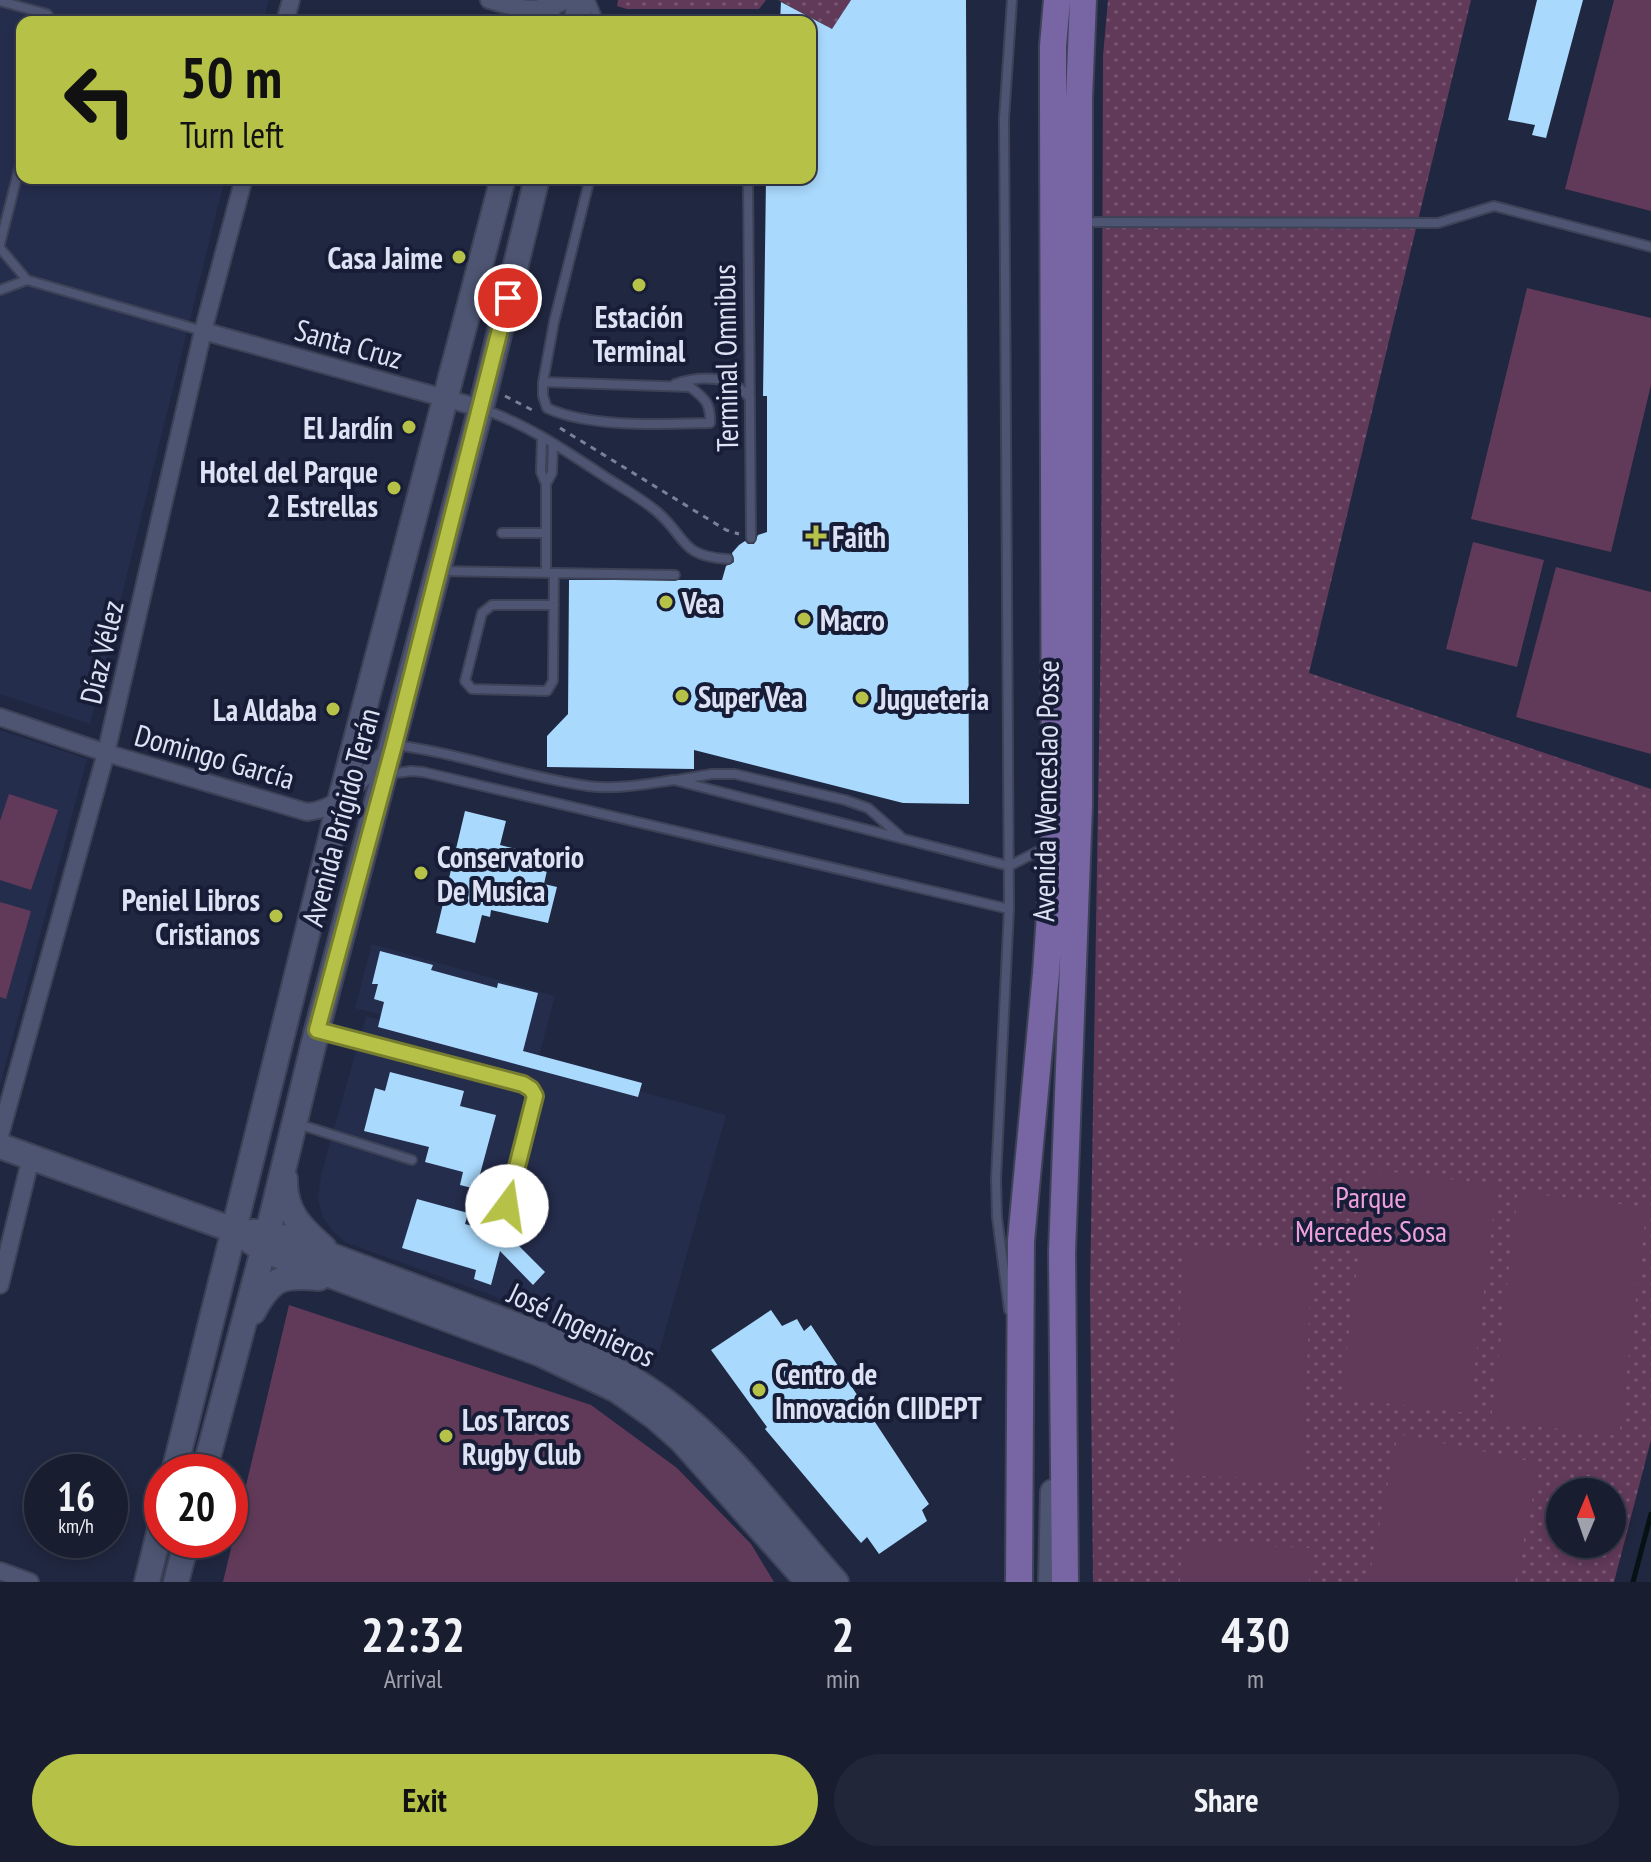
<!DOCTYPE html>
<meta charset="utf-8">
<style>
body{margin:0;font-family:"PT Sans Narrow",sans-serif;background:#212638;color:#f1f3f6;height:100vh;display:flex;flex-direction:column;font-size:30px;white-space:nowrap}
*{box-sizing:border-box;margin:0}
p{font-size:26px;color:#9fa2ab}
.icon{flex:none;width:44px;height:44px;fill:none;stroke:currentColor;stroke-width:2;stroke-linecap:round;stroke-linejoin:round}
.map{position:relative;height:1582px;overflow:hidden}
.sheet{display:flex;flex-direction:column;background:#181d30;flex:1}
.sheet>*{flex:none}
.banner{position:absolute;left:16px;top:16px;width:800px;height:168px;border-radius:16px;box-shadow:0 4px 12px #0003,0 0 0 2px #363b4c;background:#b6c148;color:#111;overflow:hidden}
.needle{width:52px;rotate:2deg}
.tools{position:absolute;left:1546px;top:1478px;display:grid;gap:16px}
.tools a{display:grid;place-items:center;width:80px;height:80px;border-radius:50%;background:#181d30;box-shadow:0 4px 12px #0003,0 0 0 2px #363b4c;font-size:40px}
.speed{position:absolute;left:24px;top:1454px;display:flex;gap:16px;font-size:40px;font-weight:700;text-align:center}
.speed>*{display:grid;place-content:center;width:104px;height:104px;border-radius:50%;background:#181d30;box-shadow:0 4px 12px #0003,0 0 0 2px #363b4c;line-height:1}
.speed small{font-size:20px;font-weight:400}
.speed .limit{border:12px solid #d22;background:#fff;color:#111}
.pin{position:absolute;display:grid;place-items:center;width:68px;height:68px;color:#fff;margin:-34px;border:4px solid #fff;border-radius:50%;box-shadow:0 2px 8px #0007}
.me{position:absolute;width:88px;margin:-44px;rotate:14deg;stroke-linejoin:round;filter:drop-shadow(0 0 6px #0008)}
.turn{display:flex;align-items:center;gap:28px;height:168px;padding:0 32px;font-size:36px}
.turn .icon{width:104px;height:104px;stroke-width:2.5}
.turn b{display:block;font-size:56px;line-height:68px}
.eta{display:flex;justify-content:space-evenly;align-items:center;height:136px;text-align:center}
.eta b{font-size:48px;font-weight:800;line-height:56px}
.action{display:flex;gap:16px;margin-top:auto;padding:16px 32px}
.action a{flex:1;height:92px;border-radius:48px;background:#b6c148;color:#111;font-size:32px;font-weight:800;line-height:92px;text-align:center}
.action a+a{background:#212638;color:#f1f3f6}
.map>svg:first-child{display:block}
.built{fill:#252d4d}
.green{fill:url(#green-dots);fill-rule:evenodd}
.pitch{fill:#613a59}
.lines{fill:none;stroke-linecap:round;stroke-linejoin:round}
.stream{stroke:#051113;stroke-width:5}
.building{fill:#a9d9fd}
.lane-casing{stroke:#3d4257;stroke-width:12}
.street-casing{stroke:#3d4257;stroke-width:20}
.secondary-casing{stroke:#3d4257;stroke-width:28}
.primary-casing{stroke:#3d4257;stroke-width:30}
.path{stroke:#7b8197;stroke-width:3;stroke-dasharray:6 6;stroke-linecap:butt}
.lane{stroke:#4d5572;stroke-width:8}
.street{stroke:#4d5572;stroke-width:16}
.secondary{stroke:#4d5572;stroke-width:24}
.primary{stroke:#7865a3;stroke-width:26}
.route-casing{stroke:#767d2f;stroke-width:20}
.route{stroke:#b6c148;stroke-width:14}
.poi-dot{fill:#b6c148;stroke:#171d36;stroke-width:3}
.labels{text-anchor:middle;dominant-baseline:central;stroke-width:8;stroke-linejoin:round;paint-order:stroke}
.poi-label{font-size:30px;font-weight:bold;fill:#dde2f4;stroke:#171d36;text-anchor:start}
.street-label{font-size:30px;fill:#dde2f4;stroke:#171d36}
.park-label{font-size:30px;fill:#eda0dc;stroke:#171d36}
</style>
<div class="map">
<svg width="1651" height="1582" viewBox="0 0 1651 1582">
<defs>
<pattern id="green-dots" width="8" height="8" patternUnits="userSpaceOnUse" patternTransform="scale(2)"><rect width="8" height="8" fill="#613a59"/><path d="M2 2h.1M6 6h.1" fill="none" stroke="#775671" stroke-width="1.8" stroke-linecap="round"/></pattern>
</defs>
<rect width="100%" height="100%" fill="#202740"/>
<path class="built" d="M0,0h269l-6,22h-241v156h203l-135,546 -90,-30z
M0,730l87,29 -87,326z
M372,944l183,52 -16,60 -184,-48z
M366,1016l360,99 -68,241 -313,-114 -12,-11 -10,-13 -5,-19 3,-24z"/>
<path class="green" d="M618,0h148l-7,9h-132l-10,-3z
M778,0h73l-19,29z
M1108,0h363l-162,673 342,116v651l-37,142h-521l-3,-291 11,-668 2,-567zM1560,1492h52v52h-52z"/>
<path class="pitch" d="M1614,0h37v211l-86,-22z
M1527,288l124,30v67l-40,167 -140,-33z
M1473,542l71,18 -27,107 -71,-18z
M1556,567l95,25v162l-135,-37z
M9,794l49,16 -27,80 -31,-10v-59z
M0,902l31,9 -25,88 -6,-2z
M1369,1169l128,16 -28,228 -128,-15z
M1518,1192l129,15 -28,229 -128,-15z
M1183,1245l129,5 -10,230 -129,-5z
M289,1305l302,100 86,63 74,76 23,38h-551z
M1398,1434l142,29 -25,119h-147z
M1182,1543l129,5 -2,34h-129z"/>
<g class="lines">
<path class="stream" d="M1633,1582l18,-68"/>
</g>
<path class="building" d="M851,0h115l3,804 -66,-1 -209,-53v19l-147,-2v-31l21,-22 1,-134h153l4,-14 8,-4 -2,-9 7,-8 6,-4 3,3h6l4,-9 9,-3v-136h-4l3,-218h44v-99l4,-17h-4v-40h-30l1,-20 51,27z
M1537,0h46l-37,138 -14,-3 3,-10 -27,-5z
M465,811l41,10 -6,24 50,12 -6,27 13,3 -9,36 -57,-13 -1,7 -8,-2 -7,28 -39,-10z
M380,951l53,14 -2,5 66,18 1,-5 40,10 -15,58 119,32 -4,14 -260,-70 6,-25 -10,-3 4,-15h-6z
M390,1072l74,19 -4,15 36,9 -20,74 -16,-4 3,-13 -38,-10 4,-15 -65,-16 11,-43 10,3z
M417,1199l51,14 -3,11 45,13 35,35 -12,13 -33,-34 -9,34 -17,-6 2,-9 -74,-22z
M771,1310l11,16 15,-7 7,12 7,-6 118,179 -7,6 5,11 -48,33 -12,-17 -6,6 -96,-114 2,-2 -56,-77z"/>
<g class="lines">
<defs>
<path id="lane" d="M590,0l9,22
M0,1l47,13 6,8
M748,178l3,360
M1081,222l357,1 56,-17 157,41
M0,244l22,-87
M0,248l27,32
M0,290l27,-10 176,51
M543,382l147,5c15,11 21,17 20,36 -48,1 -120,5 -163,-15l-4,-12v-14l11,-60 36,-144
M675,384c25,-9 59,-9 75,15
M485,410c43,15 81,41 119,66 17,11 35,21 51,34 33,27 23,46 73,49
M542,437l-1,35 5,12v89
M546,484l6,-11 1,-29
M502,533h44
M440,571l235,4
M554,605h-62l-10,8 -17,68 7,8 75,2 6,-10 1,-108
M394,745c66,8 129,32 194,41 28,4 58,-2 86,-6l335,86 39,-20
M389,774l22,-3 12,1 586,137
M677,780l35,-6h23l110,26 23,8 32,28
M322,1031l201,53 8,5 4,7 -28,110
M298,1124l114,36
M1009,1310l-12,-93 -1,-38 13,-270 -5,-790 8,-119"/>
<path id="street" d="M489,0c25,8 53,15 77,0
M285,22l6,-22
M203,331l277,77
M0,717l106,36 201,59c38,-3 58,-40 84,-64
M0,1135l106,-382 97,-422 41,-153
M0,1285l31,-128
M0,1571l30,11"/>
<path id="secondary" d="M545,22l5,-22
M576,22l5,-22
M0,1146l236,85 27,19 278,104 76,36 38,27 26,23 127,142
M285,1179c-1,32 15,48 39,69
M252,1232h16c67,25 133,50 200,75 68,26 138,50 197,94 67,49 116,120 171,181
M253,1312c18,-34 29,-38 66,-34
M174,1472l166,-671 163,-623
M204,1472l64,-240 49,-202 169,-642 51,-210
M147,1582l15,-61
M176,1582l11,-42
M1051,1582l2,-90"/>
<path id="primary" d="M1019,1582l2,-341 25,-268 9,-131 -2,-734v-62l4,-46
M1065,1582l-3,-330 17,-446v-708l4,-98"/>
</defs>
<use href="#lane" class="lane-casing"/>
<use href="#street" class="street-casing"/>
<use href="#secondary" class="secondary-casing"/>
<use href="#primary" class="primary-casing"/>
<path class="path" d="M505,396l29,15
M560,428l166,102 13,4"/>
<use href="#lane" class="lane"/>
<use href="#street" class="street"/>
<use href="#secondary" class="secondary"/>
<use href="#primary" class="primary"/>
</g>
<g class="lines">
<defs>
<path id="route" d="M507,1206l28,-110 -4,-7 -8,-5 -206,-54 77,-285 114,-447"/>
</defs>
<use href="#route" class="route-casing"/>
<use href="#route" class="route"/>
</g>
<g class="poi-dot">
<circle cx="459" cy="257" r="8"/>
<circle cx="639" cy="285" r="8"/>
<circle cx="409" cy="427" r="8"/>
<circle cx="394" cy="488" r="8"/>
<path d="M812 524h8v8h8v8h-8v8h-8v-8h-8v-8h8z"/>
<circle cx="666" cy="602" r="8"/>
<circle cx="804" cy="619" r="8"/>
<circle cx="682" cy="696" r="8"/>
<circle cx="862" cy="698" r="8"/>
<circle cx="333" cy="709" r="8"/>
<circle cx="421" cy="873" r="8"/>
<circle cx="276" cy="916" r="8"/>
<circle cx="759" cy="1390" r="8"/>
<circle cx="446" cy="1436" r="8"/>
</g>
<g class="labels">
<g class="poi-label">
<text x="443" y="257" text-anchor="end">Casa Jaime</text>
<text x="639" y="316" text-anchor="middle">Estación<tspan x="639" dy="34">Terminal</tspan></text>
<text x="393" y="427" text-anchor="end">El Jardín</text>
<text x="378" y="471" text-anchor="end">Hotel del Parque<tspan x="378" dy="34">2 Estrellas</tspan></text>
<text x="832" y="536">Faith</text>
<text x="682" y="602">Vea</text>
<text x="820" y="619">Macro</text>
<text x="698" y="696">Super Vea</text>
<text x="878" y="698">Jugueteria</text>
<text x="317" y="709" text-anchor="end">La Aldaba</text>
<text x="437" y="856">Conservatorio<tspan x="437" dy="34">De Musica</tspan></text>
<text x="260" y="899" text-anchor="end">Peniel Libros<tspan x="260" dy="34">Cristianos</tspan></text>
<text x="775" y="1373">Centro de<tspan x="775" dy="34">Innovación CIIDEPT</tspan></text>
<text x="462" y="1419">Los Tarcos<tspan x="462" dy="34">Rugby Club</tspan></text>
</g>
<g class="street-label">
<text transform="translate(349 343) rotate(16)">Santa Cruz</text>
<text transform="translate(725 358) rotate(-91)">Terminal Omnibus</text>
<text transform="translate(101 652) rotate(-77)">Díaz Vélez</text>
<text transform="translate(215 756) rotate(16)">Domingo García</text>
<text transform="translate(1045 791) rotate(-89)">Avenida Wenceslao Posse</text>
<text transform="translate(340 817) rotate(-75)">Avenida Brígido Terán</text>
<text transform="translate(582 1324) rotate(25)">José Ingenieros</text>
</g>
<g class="park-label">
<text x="1371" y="1196">Parque<tspan x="1371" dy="34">Mercedes Sosa</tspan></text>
</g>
</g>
</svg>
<div class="tools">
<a><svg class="needle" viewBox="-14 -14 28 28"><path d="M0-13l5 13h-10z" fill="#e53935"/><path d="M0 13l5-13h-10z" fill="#9fa2ab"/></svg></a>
</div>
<div class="speed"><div>16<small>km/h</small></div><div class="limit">20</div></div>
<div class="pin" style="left:508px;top:298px;background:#d93025"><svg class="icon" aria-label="arrive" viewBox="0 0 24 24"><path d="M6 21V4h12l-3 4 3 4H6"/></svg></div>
<svg class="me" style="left:507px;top:1206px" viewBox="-20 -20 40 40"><circle r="19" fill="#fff"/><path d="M0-13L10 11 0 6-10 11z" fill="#b6c148"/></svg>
<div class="banner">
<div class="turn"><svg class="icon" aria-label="left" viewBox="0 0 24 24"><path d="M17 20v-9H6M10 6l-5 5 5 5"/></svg><div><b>50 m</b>Turn left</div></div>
</div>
</div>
<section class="sheet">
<div class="eta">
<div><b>22:32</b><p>Arrival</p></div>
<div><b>2</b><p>min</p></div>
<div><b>430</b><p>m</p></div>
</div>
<div class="action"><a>Exit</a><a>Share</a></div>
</section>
